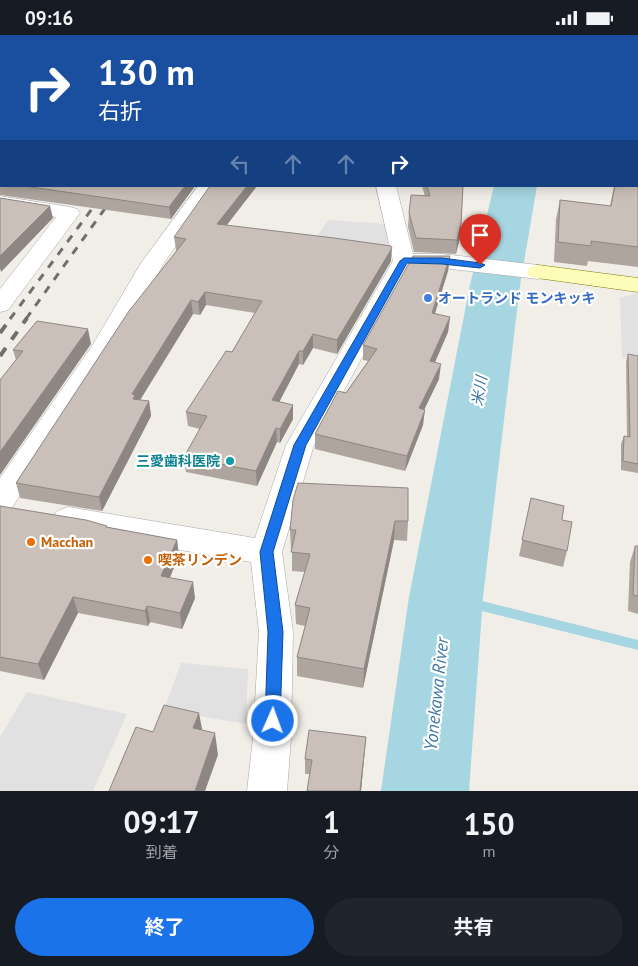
<!DOCTYPE html>
<html lang="ja">
<meta charset="utf-8">
<style>
body{margin:0;font-family:"PT Sans","Noto Sans JP",sans-serif;background:#20242c;color:#f1f3f6;height:100vh;display:flex;flex-direction:column;font-size:19px;white-space:nowrap}
*{box-sizing:border-box;margin:0}
p{font-size:16px;color:#9ea1a6}
.icon{flex:none;width:28px;height:28px;fill:none;stroke:currentColor;stroke-width:2;stroke-linecap:round;stroke-linejoin:round}
.map{position:relative;height:756px;overflow:hidden}
.drawer{display:flex;flex-direction:column;background:#171b24;flex:1}
.drawer>*{flex:none}
.guide{position:absolute;left:0px;top:0px;width:639px;height:152px;box-shadow:0 2px 12px #0003;background:#1a4fa0;color:#fff;overflow:hidden}
.pin{position:absolute;display:grid;place-items:center;width:42px;height:42px;color:#fff;margin:-51px -21px;border-radius:50% 50% 50% 0;rotate:-45deg;box-shadow:0 0 5px #0007}
.pin .icon{rotate:45deg}
.me{position:absolute;width:55px;margin:-28px;rotate:2deg;stroke-linejoin:round;filter:drop-shadow(0 0 4px #0008)}
.turn{display:flex;align-items:center;gap:18px;height:105px;padding:0 15px;font-size:22px}
.turn .icon{width:65px;height:65px;stroke-width:2.5}
.turn b{display:block;font-size:35px;line-height:42px}
.lanes{display:flex;align-items:center;height:48px;padding:0 15px;background:#0003;justify-content:center;gap:25px;direction:ltr}
.lanes .off{opacity:.35}
.eta{display:flex;justify-content:space-evenly;align-items:center;height:85px;text-align:center}
.eta b{font-size:30px;font-weight:700;line-height:35px}
.button{display:flex;gap:10px;margin-top:auto;padding:10px 15px}
.button a{flex:1;height:58px;border-radius:30px;background:#1a73e8;color:#fff;font-size:20px;font-weight:700;line-height:58px;text-align:center}
.button a+a{background:#20242c;color:#f1f3f6}
.status{display:flex;justify-content:space-between;align-items:center;height:35px;padding:0 25px;background:#171b24;direction:ltr}
.status svg{height:14px;fill:currentColor}
.map>svg:first-child{display:block}
.parking{fill:#e1e1e1}
.lines{fill:none;stroke-linecap:round;stroke-linejoin:round}
.stream{fill:#a5d6e1;fill-rule:evenodd}
.river{fill:#a5d6e1;fill-rule:evenodd}
.street-casing{stroke:#a8a8a8;stroke-width:1}
.secondary-casing{stroke:#767f00;stroke-width:1}
.street{fill:#fff;fill-rule:evenodd}
.secondary{fill:#fdfdb9;fill-rule:evenodd}
.rail-far1{stroke:#6f6f6f;stroke-width:3;stroke-dasharray:8 8;stroke-linecap:butt}
.rail{stroke:#6f6f6f;stroke-width:4;stroke-dasharray:10 10;stroke-linecap:butt}
.wall{fill:#aea59f}
.shaded-wall{fill:#8d8682}
.building{fill:#cac0b9;stroke:#8d8682}
.route{fill:#1a73e8;stroke:#114b97}
.shop-dot{fill:#3f7fe0;stroke:#fff;stroke-width:2}
.culture-dot{fill:#0f9aa8;stroke:#fff;stroke-width:2}
.food-dot{fill:#e8710a;stroke:#fff;stroke-width:2}
.labels{text-anchor:middle;dominant-baseline:central;stroke-width:4.5;stroke-linejoin:round;paint-order:stroke}
.shop-label{font-size:14px;font-weight:bold;fill:#366cbe;stroke:#fff;text-anchor:start}
.culture-label{font-size:14px;font-weight:bold;fill:#0d838f;stroke:#fff;text-anchor:end}
.food-label{font-size:14px;font-weight:bold;fill:#c56008;stroke:#fff;text-anchor:start}
.water-label{font-size:15px;font-style:italic;fill:#4178a6;stroke:#fff}
.near-water-label{font-size:18px;font-style:italic;fill:#4178a6;stroke:#fff}
</style>
<div class="status"><b>09:16</b><svg viewBox="0 0 49 12"><path d="M0 12V9h3v3zM5 12V6h3v6zM10 12V3h3v9zM15 12V0h3v12zM26 1h20v11H26zM47 4h2v5h-2z"/></svg></div>
<div class="map">
<svg width="638" height="756" viewBox="0 0 638 756">
<rect width="100%" height="100%" fill="#f1ede7"/>
<path class="parking" d="M328,185l59,4 4,29 -78,-10z
M638,258v68l-16,-3 -2,-60z
M181,628l67,6 -2,55 -82,-14z
M27,657l100,22 -34,77h-93v-54z"/>
<g class="lines">
<path class="stream" d="M446,557l192,48v10l-196,-49 -2,-4 2,-4z"/>
<path class="river" d="M489,0h32v1h-32z
M494,151h43l-17,99 -37,312 -14,194h-88l28,-194 61,-312z"/>
<defs>
<path id="street" d="M198,151h20l-54,77 -47,83 -106,163 -11,3v-34l92,-132 49,-83z
M376,151h20l17,68h29l96,11 8,2 3,5 -3,5 -8,2 -96,-11 -30,-1 -98,178 -32,107 11,80 -2,106 -4,53h-40l6,-53 6,-106 -8,-70 -183,-31 -11,-4 -5,-8 5,-8 11,-4 187,31 31,-93 107,-184z
M0,161l70,11 7,2 3,4 -72,97 -8,2v-23l56,-72 -56,-9z"/>
<path id="secondary" d="M538,230l100,13v14l-108,-15 -3,-5 3,-5z"/>
</defs>
<use href="#street" class="street-casing"/>
<use href="#secondary" class="secondary-casing"/>
<use href="#street" class="street"/>
<use href="#secondary" class="secondary"/>
<path class="rail-far1" d="M10,284l99,-133
M26,284l95,-133"/>
<path class="rail" d="M0,298l11,-15
M0,321l27,-38"/>
</g>
<path class="wall" d="M0,0h10v1h-9v128l-1,-2z
M570,0h68v232l-50,-6 -1,5 -33,-4 2,-43 4,-19 50,6 4,-20h24v-150h-68z
M1,132v19h194l-24,33 -171,-24v-27z
M257,151l-30,39 164,36 -54,93 -24,-6 -10,17 -4,-1 -20,38 14,17 -13,24 -3,-1 -20,44 -71,-14 -2,-15 16,-28 -12,-3 -2,-14 46,-60 23,-39 -49,-8 -6,10 -7,-1 -53,86 9,1 2,15 -49,95 -82,-13 -4,-15 161,-233h-1l-2,-13z
M422,151h41l-3,51 -4,17 -42,-2 -6,-25 1,-14 16,-17z
M450,221l-2,15 -13,43 15,3 -2,15 -13,30 4,17 -15,31 -1,15 -18,46 -90,-22v-15l31,-41 22,-32 -5,-1v-15z
M91,309l-75,16 -3,-10z
M628,319l10,2v117l-17,-3v-26l3,-8h3l-1,-74z
M531,463l31,22 5,31 -4,16 -44,-11z
M293,465l115,21 -1,20 -13,-1 -31,148 -66,-12v-19l8,-31 -9,-2 -1,-19 10,-33 -13,-1v-22h-1l-1,-19z
M0,471l107,20v1l70,13 2,16 -9,21 25,21 -13,31 -32,-7 -2,4 -70,-13 -34,67 -44,-9z
M635,511h3v68l-10,-3 2,-49z
M366,702l-5,54h-54l3,-17h-5v-15z"/>
<path class="shaded-wall" d="M1,17v24l-1,1v-24z
M185,151h10l-24,33 -2,-12z
M247,151h10l-39,50 -1,-12z
M50,171l3,12 -52,54 -1,-4v-12z
M461,189l-1,13 -4,17 1,-14z
M392,213l-1,13 -54,93v-14z
M450,221l-2,15 -18,57 2,-15z
M205,257l1,13 -6,10 -2,-13z
M191,265l2,14 -56,91 -4,-7 -1,-4z
M450,282l-2,15 -19,44 1,-15z
M88,294l3,15 -91,131v-23z
M313,299v14l-10,17v-14z
M299,316v13l-26,50 -1,-14z
M441,329l-2,15 -22,45 2,-16z
M149,366l2,15 -49,95 -3,-14z
M293,370v14l-13,24v-14z
M425,375l-2,15 -18,46 2,-15z
M276,393l1,14 -20,44 -1,-15z
M395,486l-1,19 -31,148 1,-19z
M177,505l2,16 -15,35 -3,-15z
M193,547l2,16 -13,31 -2,-16z
M73,562l5,16 -34,67 -6,-16z
M147,571l3,16 -2,4 -3,-15z
M199,678l4,21 -10,-6z
M215,698l3,22 -13,36h-10z
M366,702l-5,54h-1z"/>
<path class="building" d="M0,0h9l-2,1h-6v16l-1,1z
M571,0h67v212l-47,-6v5l-33,-4 2,-42 51,6 4,-20h23v-150h-67z
M0,36h1v84h-1z
M1,132v16h-1v-15z
M24,151h161l-16,21z
M210,151h37l-30,38 117,14 57,8 1,2 -55,92 -24,-6 -10,17h-4l-27,49 21,5 -13,24 -4,-1 -20,43 -72,-14 23,-41 -21,-4 40,-61 6,1 30,-51 -57,-9 -7,10 -7,-2 -59,94 3,1 -2,4 16,2 -50,96 -83,-14 113,-172 57,-72 -12,-2z
M427,151h36l-2,38 -4,16 -41,-2 -7,-25 2,-18 19,1z
M0,163l50,8 -50,50z
M413,221h37l-18,57 18,4 -20,44 11,3 -22,44 6,2 -18,46 -92,-22 23,-43 8,2 31,-44 -14,-4z
M37,286l51,8 -88,123v-72l23,-29 -10,-1z
M628,319l10,2v108l-15,-3 1,-25 6,1z
M298,448l110,5v33h-13l-31,148 -67,-12 13,-49 -15,-3 15,-51 -19,-2 5,-22h-6l3,-30z
M531,463l33,8 -2,14 10,2 -5,29 -45,-11z
M0,471l86,14 21,6 -1,1 71,13 -16,36 32,6 -13,31 -33,-7 -2,5 -72,-14 -35,67 -38,-7z
M635,511h3v50l-5,-1z
M164,670l35,8 -6,15 22,5 -20,58h-86l27,-64 17,5z
M309,695l57,7 -6,54h-53l5,-31 -7,-1z"/>
<path class="route" d="M404,223h38l38,5 5,2 -5,3 -38,-4 -35,-1 -101,182 -33,107 10,80 -3,89 -2,5 -5,2 -6,-2 -2,-5 3,-89 -8,-80 34,-107 106,-184z"/>
<circle class="shop-dot" cx="428" cy="263" r="5"/>
<circle class="culture-dot" cx="230" cy="426" r="5"/>
<g class="food-dot">
<circle cx="31" cy="507" r="5"/>
<circle cx="148" cy="525" r="5"/>
</g>
<g class="labels">
<g class="shop-label">
<text x="438" y="263">オートランド モンキッキ</text>
</g>
<g class="culture-label">
<text x="220" y="426">三愛歯科医院</text>
</g>
<g class="food-label">
<text x="41" y="507">Macchan</text>
<text x="158" y="525">喫茶リンデン</text>
</g>
<g class="water-label">
<text transform="translate(479 356) rotate(-81)">米川</text>
</g>
<g class="near-water-label">
<text transform="translate(436 659) rotate(-84)">Yonekawa River</text>
</g>
</g>
</svg>
<div class="pin" style="left:480px;top:230px;background:#d93025"><svg class="icon" aria-label="arrive" viewBox="0 0 24 24"><path d="M6 21V4h12l-3 4 3 4H6"/></svg></div>
<svg class="me" style="left:273px;top:686px" viewBox="-20 -20 40 40"><circle r="17" fill="#1a73e8" stroke="#fff" stroke-width="3"/><path d="M0-11L8 9 0 5-8 9z" fill="#fff"/></svg>
<div class="guide">
<div class="turn"><svg class="icon" aria-label="right" viewBox="0 0 24 24"><path d="M7 20v-9h11M14 6l5 5-5 5"/></svg><div><b>130 m</b>右折</div></div>
<div class="lanes"><svg class="icon off" aria-label="left" viewBox="0 0 24 24"><path d="M17 20v-9H6M10 6l-5 5 5 5"/></svg><svg class="icon off" aria-label="ahead" viewBox="0 0 24 24"><path d="M12 20V5M6 11l6-6 6 6"/></svg><svg class="icon off" aria-label="ahead" viewBox="0 0 24 24"><path d="M12 20V5M6 11l6-6 6 6"/></svg><svg class="icon" aria-label="right" viewBox="0 0 24 24"><path d="M7 20v-9h11M14 6l5 5-5 5"/></svg></div>
</div>
</div>
<section class="drawer">
<div class="eta">
<div><b>09:17</b><p>到着</p></div>
<div><b>1</b><p>分</p></div>
<div><b>150</b><p>m</p></div>
</div>
<div class="button"><a>終了</a><a>共有</a></div>
</section>
